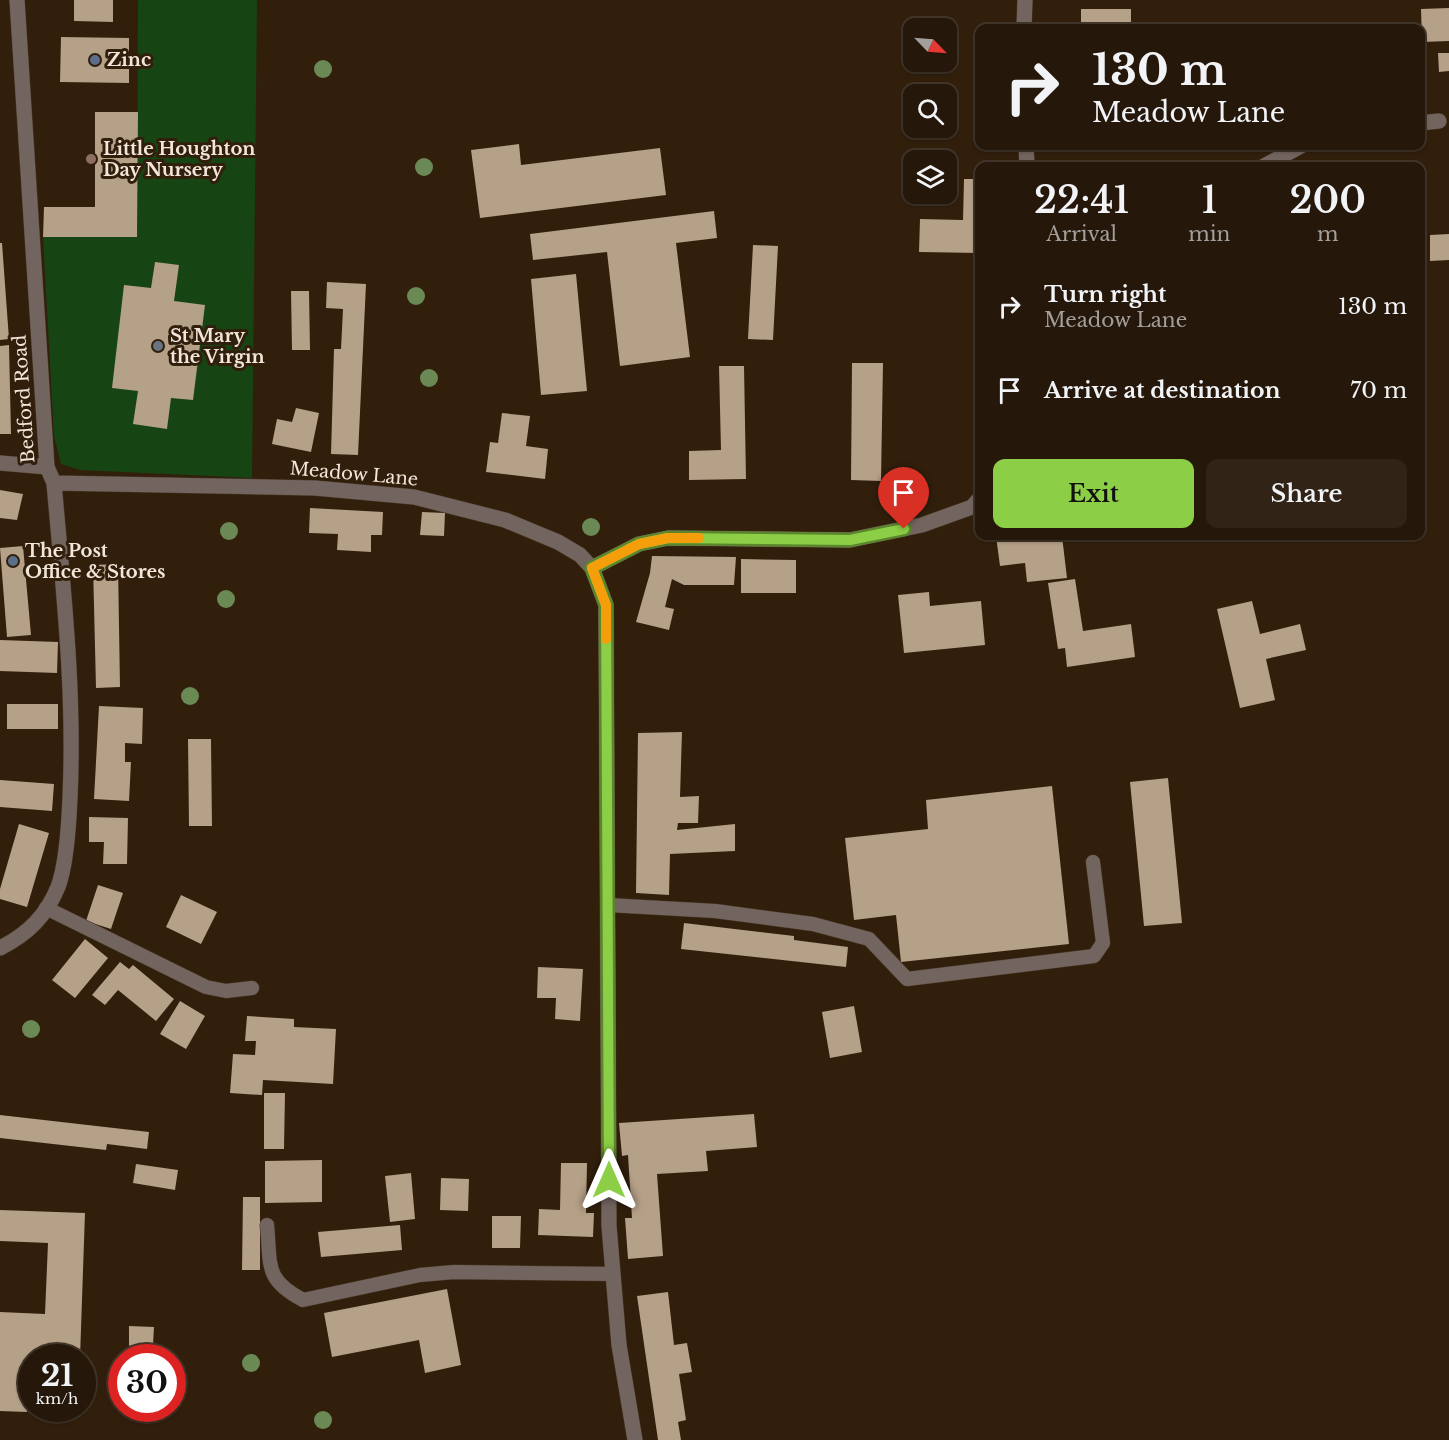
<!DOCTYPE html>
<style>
body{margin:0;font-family:"Libre Baskerville",serif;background:#312417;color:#f1f3f6;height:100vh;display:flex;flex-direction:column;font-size:22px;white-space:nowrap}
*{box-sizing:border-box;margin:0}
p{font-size:20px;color:#a39f9c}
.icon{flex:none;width:33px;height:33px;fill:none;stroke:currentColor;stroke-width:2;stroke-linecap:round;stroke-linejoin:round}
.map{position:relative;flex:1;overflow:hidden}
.sheet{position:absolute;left:975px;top:162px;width:450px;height:378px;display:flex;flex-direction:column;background:#251709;border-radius:12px;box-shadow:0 2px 4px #0004,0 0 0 2px #42362a}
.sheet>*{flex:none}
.top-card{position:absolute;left:975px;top:24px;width:450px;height:126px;border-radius:12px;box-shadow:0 2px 4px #0004,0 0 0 2px #42362a;background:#251709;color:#f1f3f6;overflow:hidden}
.needle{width:39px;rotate:115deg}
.tools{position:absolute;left:903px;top:18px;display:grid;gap:12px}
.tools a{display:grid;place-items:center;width:54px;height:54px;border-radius:12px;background:#251709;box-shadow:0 2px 4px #0004,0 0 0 2px #42362a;font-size:30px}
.speed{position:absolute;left:18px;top:1344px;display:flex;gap:12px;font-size:30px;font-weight:700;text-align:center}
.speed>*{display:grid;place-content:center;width:78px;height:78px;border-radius:50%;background:#251709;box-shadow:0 2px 4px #0004,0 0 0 2px #42362a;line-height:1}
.speed small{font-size:15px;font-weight:400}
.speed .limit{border:9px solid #d22;background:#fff;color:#111}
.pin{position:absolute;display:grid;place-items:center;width:51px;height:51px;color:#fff;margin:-62px -26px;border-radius:50% 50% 50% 0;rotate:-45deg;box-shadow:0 0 6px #0007}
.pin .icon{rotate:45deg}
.me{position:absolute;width:66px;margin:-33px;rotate:0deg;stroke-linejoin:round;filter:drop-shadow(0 0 4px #0008)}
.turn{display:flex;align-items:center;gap:21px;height:126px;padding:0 18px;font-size:27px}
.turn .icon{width:78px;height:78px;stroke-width:2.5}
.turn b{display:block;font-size:42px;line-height:51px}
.eta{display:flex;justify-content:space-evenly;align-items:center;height:102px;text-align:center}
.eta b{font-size:36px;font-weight:600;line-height:42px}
.primary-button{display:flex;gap:12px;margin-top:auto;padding:12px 18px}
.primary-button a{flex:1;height:69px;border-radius:12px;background:#8cce45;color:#111;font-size:24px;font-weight:600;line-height:69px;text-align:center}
.primary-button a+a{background:#312417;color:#f1f3f6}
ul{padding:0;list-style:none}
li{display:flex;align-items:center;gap:18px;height:84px;padding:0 18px}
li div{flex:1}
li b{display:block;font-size:22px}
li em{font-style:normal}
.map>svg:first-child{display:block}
.green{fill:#174413}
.building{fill:#b5a088}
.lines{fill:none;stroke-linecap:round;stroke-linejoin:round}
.lane-casing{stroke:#4c3b29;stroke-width:15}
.street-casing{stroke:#4c3b29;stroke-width:16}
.lane{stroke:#72645f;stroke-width:14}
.street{stroke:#72645f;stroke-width:15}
.tree{fill:#6a8955}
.route-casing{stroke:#5b862d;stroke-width:15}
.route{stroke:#8cce45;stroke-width:10}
.slow{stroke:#f59e0b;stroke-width:10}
.service-dot{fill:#5c6f8a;stroke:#311f0c;stroke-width:2}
.education-dot{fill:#8d6e63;stroke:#311f0c;stroke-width:2}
.worship-dot{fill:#6b7280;stroke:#311f0c;stroke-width:2}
.labels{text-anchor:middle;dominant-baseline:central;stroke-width:6;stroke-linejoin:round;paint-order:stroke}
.poi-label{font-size:18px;font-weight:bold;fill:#f2e6da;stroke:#311f0c;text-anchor:start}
.street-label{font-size:18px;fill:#f2e6da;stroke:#311f0c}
</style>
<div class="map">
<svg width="1449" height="1440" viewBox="0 0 1449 1440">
<rect width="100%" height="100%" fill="#311f0c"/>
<path class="green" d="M138,0h119l-5,478 -172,-8 -19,-6 -7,-28 -11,-199h94z"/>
<path class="building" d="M74,0h39v22l-39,-1z
M1449,8v33l-27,1 -1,-33z
M1081,9h50v19h-50z
M61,37l68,1v45l-69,-1z
M1438,53h11v18l-10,1z
M95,112h43l-1,125h-94l1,-30h51z
M519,144l2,21 139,-17 6,47 -186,23 -9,-68z
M1167,146h32v3h-32z
M1158,163v3h-80v-2z
M964,179h16v74l-61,-1 1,-33 43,1z
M714,211l3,27 -41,5 14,114 -70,9 -13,-114 -74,8 -3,-26z
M1449,234v26l-19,1v-26z
M0,243h2l7,96 -9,1z
M753,245l25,1 -5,94 -25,-1z
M155,262l24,3 -5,36 31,4 -12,95 -22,-2 -4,31 -34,-5 5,-33 -26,-3 12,-103 27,3z
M576,274l11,117 -46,4 -10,-116z
M327,282l39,2 -8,171 -27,-1 3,-105h7l2,-40 -17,-1z
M291,291h18l1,59h-18z
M9,345l2,89h-11v-88z
M852,363h31l-2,118 -30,-1z
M719,366h25l2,113 -57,1v-29l32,-1z
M296,408l23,5 -8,39 -39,-8 5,-25 15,3z
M502,413l28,3 -4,30 22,3 -3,30 -59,-7 4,-30 8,1z
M0,490l23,4 -6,26 -17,-2z
M310,508l73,4 -1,23h-11v17l-34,-2 1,-16 -29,-1z
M422,512l23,1 -1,23 -24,-1z
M996,536h66l5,42 -40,4 -2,-19 -25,3z
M23,546l8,89 -24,2 -7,-89z
M652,556l84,1 -2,28h-50l-12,-6 -7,28 9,2 -5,21 -33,-8 14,-49z
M741,559l55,1v33h-55z
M118,564l2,123 -24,1 -3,-123z
M1075,579l8,52 48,-7 4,33 -68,10 -2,-19 -7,1 -10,-66z
M929,592l1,14 51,-5 4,44 -81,8 -6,-58z
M1252,601l8,33 40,-10 6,26 -40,9 9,41 -35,8 -23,-99z
M0,640l58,2 -1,31 -57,-2z
M7,704h51v25h-51z
M99,706l44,2 -1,36 -17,-1v19h6l-2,39 -35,-2z
M682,732l-2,65 19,-1 -1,27h-20l-1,7 58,-6v27l-65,3 -1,41 -33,-2 2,-160z
M188,739h23l1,87h-23z
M1168,778l14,145 -38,3 -14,-144z
M0,780l54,4 -2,27 -52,-4z
M1052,786l17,158 -168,18 -5,-47 -42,5 -9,-82 83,-9 -2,-29z
M89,817l39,1 -1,46h-24l1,-22h-15z
M19,824l30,9 -22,74 -27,-8v-10z
M98,885l25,8 -12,36 -25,-8z
M181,895l36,17 -16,32 -35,-17z
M684,923l110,13v4l54,7 -2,20 -165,-18z
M85,939l23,19 -33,40 -23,-18z
M120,962l9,7 4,-4 41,34 -18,22 -38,-31 -13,15 -13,-10z
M538,967l45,2 -3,52 -25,-2 1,-21h-19z
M180,1001l25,15 -19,33 -26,-15z
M854,1006l8,46 -32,6 -8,-46z
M247,1016l47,3v8l42,2 -3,55 -70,-4 -1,15 -32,-2 3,-39 22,1 1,-14h-11z
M264,1093h21l-1,56h-20z
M754,1114l3,33 -51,4 2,20 -51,3 6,82 -35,3 -3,-41h7l-4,-63 -6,1 -3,-33z
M0,1115l149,17 -2,17 -40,-5 -1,6 -106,-12z
M322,1160v42l-57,1v-42z
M561,1163h26l-1,50h8l-1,24 -55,-2 1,-26 21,1z
M136,1164l42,6 -3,20 -42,-7z
M411,1173l4,46 -25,3 -5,-46z
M441,1178l28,1 -1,32 -28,-1z
M243,1197h17v73h-18z
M0,1210l85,3 -5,145h-48v28h-4l-1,26 -27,-1v-99l45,2 3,-71 -48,-2z
M492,1216h29l-1,32h-28z
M400,1225l2,25 -81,7 -3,-25z
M447,1289l14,76 -36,8 -6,-33 -87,17 -8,-44z
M668,1292l6,53 13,-2 5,29 -13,2 7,46 -8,2 3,18h-23l-21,-144z
M129,1326l25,1 -1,18 -7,8h-10l-7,-8z"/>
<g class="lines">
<defs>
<path id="lane" d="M608,905l107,6 98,13 56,15 38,40 187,-23 9,-13 -10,-81
M46,908l160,79 20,4 26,-3
M267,1225c4,41 -3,54 36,75l117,-25 34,-3 159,2"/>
<path id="street" d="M1024,28l1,-28
M1420,123l19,-2
M1026,146l1,20
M1264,166l37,-20
M0,463l47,4
M54,483l261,5 99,9 91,23 53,22 22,13 12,13 14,37 3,621 10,119 16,95
M592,568l47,-24 29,-6 182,2 72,-15 50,-18 8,-9
M0,948c28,-14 46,-32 58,-61 9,-24 11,-65 12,-90 5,-105 -7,-210 -16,-314l-7,-16 -30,-467"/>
</defs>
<use href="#lane" class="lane-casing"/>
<use href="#street" class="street-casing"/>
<use href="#lane" class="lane"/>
<use href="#street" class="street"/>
</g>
<g class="tree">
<circle cx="323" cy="69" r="9"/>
<circle cx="424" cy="167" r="9"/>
<circle cx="416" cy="296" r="9"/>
<circle cx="429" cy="378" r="9"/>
<circle cx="591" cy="527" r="9"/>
<circle cx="229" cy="531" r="9"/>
<circle cx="226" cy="599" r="9"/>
<circle cx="190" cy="696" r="9"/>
<circle cx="31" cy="1029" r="9"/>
<circle cx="251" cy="1363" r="9"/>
<circle cx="323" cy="1420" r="9"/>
</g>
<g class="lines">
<defs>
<path id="route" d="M609,1180l-3,-575 -14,-37 47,-24 29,-6 182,2 54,-11"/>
</defs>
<use href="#route" class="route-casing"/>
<use href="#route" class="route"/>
<path class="slow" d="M606,639v-34l-14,-37 47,-24 29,-6h31"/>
</g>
<g class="service-dot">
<circle cx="95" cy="60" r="6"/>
<circle cx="13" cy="561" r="6"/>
</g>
<circle class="education-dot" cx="91" cy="159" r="6"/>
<circle class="worship-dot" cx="158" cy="346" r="6"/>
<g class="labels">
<g class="poi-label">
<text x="107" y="60">Zinc</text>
<text x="103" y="149">Little Houghton<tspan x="103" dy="21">Day Nursery</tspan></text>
<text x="170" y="336">St Mary<tspan x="170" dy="21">the Virgin</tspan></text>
<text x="25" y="551">The Post<tspan x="25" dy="21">Office &amp; Stores</tspan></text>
</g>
<g class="street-label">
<text transform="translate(24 399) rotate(-94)">Bedford Road</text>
<text transform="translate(354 474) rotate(5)">Meadow Lane</text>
</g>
</g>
</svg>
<div class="tools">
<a><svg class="needle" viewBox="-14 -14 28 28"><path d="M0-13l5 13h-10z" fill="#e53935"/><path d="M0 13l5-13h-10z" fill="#a39f9c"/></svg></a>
<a><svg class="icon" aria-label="search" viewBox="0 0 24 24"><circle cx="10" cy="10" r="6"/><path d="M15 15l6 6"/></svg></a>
<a><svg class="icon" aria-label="layers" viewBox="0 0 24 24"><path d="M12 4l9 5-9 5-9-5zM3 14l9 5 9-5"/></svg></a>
</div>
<div class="speed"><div>21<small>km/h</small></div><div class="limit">30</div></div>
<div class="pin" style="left:904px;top:529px;background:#d93025"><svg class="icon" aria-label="arrive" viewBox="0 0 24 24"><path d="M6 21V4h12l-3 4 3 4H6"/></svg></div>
<svg class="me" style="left:609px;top:1180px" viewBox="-20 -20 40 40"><path d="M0-17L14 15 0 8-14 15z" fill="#8cce45" stroke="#fff" stroke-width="4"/></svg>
<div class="top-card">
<div class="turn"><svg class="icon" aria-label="right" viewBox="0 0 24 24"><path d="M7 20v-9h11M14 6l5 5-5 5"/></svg><div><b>130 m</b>Meadow Lane</div></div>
</div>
<section class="sheet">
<div class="eta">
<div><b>22:41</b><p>Arrival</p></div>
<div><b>1</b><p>min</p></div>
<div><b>200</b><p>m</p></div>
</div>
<ul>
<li><svg class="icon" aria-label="right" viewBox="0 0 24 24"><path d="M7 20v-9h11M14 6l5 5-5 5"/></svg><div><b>Turn right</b><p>Meadow Lane</p></div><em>130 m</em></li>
<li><svg class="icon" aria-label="arrive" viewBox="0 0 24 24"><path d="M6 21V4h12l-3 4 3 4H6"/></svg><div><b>Arrive at destination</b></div><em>70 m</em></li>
</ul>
<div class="primary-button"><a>Exit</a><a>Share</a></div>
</section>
</div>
